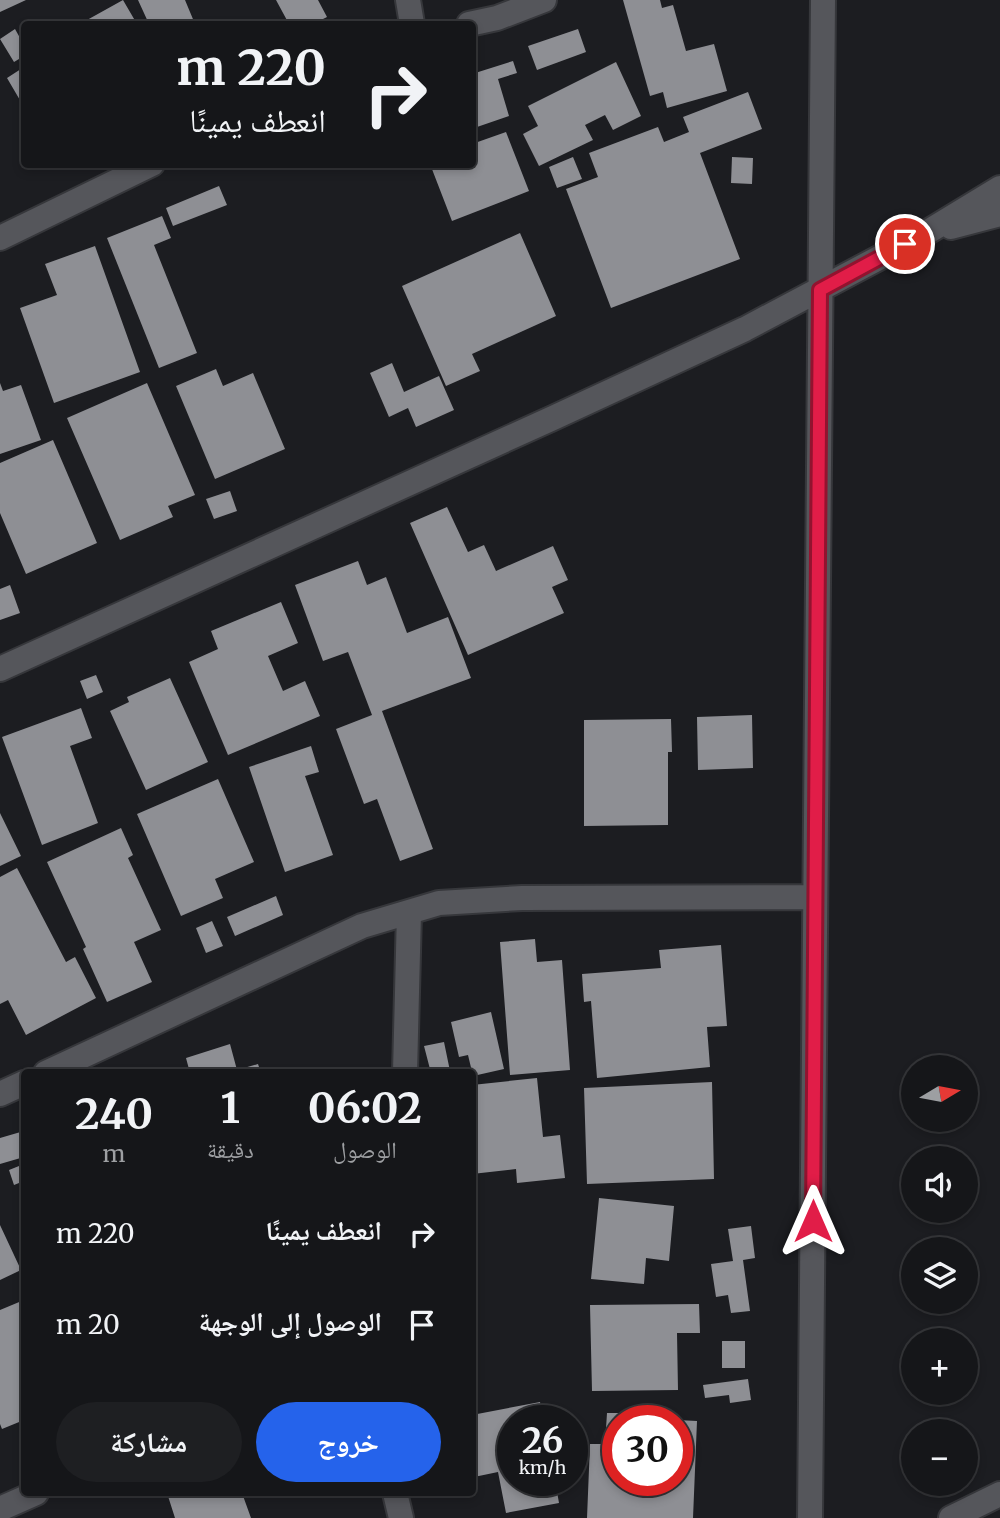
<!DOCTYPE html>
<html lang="ar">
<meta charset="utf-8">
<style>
body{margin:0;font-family:Merriweather,"Noto Naskh Arabic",serif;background:#1e1f22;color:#f1f3f6;direction:rtl;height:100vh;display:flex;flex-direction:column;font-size:26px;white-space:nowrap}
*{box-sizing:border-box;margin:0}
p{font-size:23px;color:#9d9fa2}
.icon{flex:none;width:38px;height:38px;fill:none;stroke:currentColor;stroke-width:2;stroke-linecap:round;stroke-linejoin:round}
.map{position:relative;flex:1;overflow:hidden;direction:ltr}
.sheet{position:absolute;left:21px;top:1069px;width:455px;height:427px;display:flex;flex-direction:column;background:#151619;border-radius:7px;box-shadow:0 4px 10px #0003,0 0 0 2px #343538;direction:rtl}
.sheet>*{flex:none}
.guide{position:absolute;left:21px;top:21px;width:455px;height:147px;border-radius:7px;box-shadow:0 4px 10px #0003,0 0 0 2px #343538;direction:rtl;background:#151619;color:#f1f3f6;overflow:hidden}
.needle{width:46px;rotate:80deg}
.controls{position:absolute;left:901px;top:1055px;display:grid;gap:14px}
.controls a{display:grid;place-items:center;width:77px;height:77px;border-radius:50%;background:#151619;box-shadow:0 4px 10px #0003,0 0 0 2px #343538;font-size:35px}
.speed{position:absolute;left:497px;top:1405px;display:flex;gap:14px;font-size:35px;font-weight:700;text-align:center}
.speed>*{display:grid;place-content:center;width:91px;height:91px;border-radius:50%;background:#151619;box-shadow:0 4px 10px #0003,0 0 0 2px #343538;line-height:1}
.speed small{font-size:18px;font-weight:400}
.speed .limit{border:10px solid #d22;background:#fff;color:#111}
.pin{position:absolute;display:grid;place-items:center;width:60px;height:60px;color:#fff;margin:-30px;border:4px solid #fff;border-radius:50%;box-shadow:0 2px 7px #0007}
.me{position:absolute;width:77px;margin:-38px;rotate:0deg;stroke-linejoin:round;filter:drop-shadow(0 0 5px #0008)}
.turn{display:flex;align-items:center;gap:24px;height:147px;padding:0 35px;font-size:32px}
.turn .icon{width:91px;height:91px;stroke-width:2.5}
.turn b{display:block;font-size:49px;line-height:60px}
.eta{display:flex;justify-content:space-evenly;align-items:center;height:119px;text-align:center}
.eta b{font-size:42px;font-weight:700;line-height:49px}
.action{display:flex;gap:14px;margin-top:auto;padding:14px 35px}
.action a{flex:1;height:80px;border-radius:42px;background:#2563eb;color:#fff;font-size:28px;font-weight:700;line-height:80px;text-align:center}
.action a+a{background:#1e1f22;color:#f1f3f6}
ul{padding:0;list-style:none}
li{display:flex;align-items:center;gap:21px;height:91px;padding:0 35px}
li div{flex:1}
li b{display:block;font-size:26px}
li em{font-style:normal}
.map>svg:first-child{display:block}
.building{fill:#8e8f94}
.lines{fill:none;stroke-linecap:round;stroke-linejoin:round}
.street-casing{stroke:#36373b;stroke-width:28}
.street{stroke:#55565b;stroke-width:24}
.route-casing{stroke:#92132f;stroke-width:18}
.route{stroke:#e11d48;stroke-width:12}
</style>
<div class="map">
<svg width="1000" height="1518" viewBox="0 0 1000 1518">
<rect width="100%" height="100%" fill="#1c1d21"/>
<path class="building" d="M0,0h26l-26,12z
M123,0l14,24h-48l-2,-4z
M138,0h47l10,24h-46z
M276,0h42l9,17 -14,7h-24z
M623,0h37l2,8 11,-3 13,46 28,-7 13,47 -60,17 -4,-16 -13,4z
M15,29l9,16v11l-10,6 -14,-23z
M578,29l8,23 -49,18 -9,-24z
M513,61l4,12 -19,6 11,37 -32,11 -5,-9v-44z
M616,62l25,54 -28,14 -8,-15 -20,10 8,15 -54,26 -16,-32 15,-8 -10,-20z
M24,67v40l-17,-29z
M748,92l14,37 -62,24 40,106 -129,49 -45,-119 32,-12 -9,-24 69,-26 6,15 25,-10 -6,-15z
M506,132l23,59 -77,30 -22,-57h42v-20z
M573,157l9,22 -25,9 -8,-21z
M732,157l21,1 -1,26 -21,-1z
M219,186l8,19 -54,21 -7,-18z
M162,216l9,22 -17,7 43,108 -38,15 -52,-130z
M520,233l36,83 -84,38 8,17 -34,15 -44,-100z
M95,246l45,126 -86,31 -34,-95 37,-13 -12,-31z
M392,363l12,29 35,-16 15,34 -38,17 -8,-19 -19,9 -19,-44z
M216,369l7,17 30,-13 32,76 -70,30 -39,-93z
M0,383l3,8 18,-6 20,55 -41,14z
M147,383l48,112 -27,11 5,11 -53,23 -53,-122z
M53,440l44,103 -71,31 -26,-61v-50z
M230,491l7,20 -23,8 -8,-20z
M447,507l21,45 16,-7 12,26 57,-25 15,34 -16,7 12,26 -96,42 -58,-132z
M358,561l9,24 19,-8 21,56 41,-16 23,61 -89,33 51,138 -33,12 -23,-62 -13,5 -28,-75 36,-14 -24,-63 -25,9 -28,-76z
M10,585l10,28 -20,7v-31z
M281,602l17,41 -30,13 15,35 22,-10 15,35 -92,39 -39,-93 29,-13 -7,-18z
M96,675l7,17 -16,7 -7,-18z
M170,678l38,84 -62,28 -36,-79 19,-9 -2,-5z
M81,708l11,30 -22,8 28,77 -56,22 -40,-108z
M752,715l1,53 -55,2 -1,-53z
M671,719l1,33h-4v73l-84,1v-106z
M311,746l8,26 -14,4 28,79 -48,17 -36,-105z
M218,779l36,83 -39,17 8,19 -42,18 -44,-102z
M0,813l21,43 -21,10z
M121,828l12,27 -5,3 33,72 -27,12 18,40 -45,20 -24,-53 3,-2 -39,-85z
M17,868l49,94 9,-5 21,41 -70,37 -18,-35 -8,4v-127z
M276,896l7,19 -48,21 -8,-19z
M212,921l11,25 -17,7 -10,-25z
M535,939l2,23 25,-2 8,110 -60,5 -10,-133z
M721,945l6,81 -20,1 3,40 -113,11 -6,-77 -7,1 -2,-28 79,-6 -2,-18z
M491,1012l13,57 -31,7 -5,-21 -9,2 -8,-35z
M444,1042l6,29 -19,2 -7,-27z
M230,1044l7,26 21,-6 3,9h-71l-4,-15z
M537,1078l6,59 17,-2 5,43 -48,5 -1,-14 -44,5v-89z
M712,1082l2,97 -127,5 -3,-96z
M24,1131v26l-24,7v-26z
M24,1164v17l-10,4 -5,-15z
M599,1198l75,8 -5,55 -23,-3 -2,26 -53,-5z
M0,1225l21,45 -21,10z
M751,1226l4,32 -12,2 7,51 -19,2 -3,-18 -12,2 -5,-33 22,-3 -5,-32z
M24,1300v120l-22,9 -2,-5v-114z
M699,1304l1,29h-23l1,57 -86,1 -2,-86z
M722,1341h23v27h-23z
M748,1379l3,21 -21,3 -1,-8 -24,3 -2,-13z
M540,1402l4,19h-31v59h42l4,23 -53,10 -8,-41 -24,5 -2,-62z
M607,1413h24l-1,8h-12v59h59v-60l20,1 -4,97h-106l3,-74h15z
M167,1493h75l9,25h-76z"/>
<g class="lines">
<defs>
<path id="street" d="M408,0l4,24
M469,24l28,-6 47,-18
M951,227l49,-13
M0,238l152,-74
M0,669l553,-251 192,-89 181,-96 74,-45
M46,1073l316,-147 77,-23 83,-5 293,-1
M405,1073l4,-161
M0,1094l24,-11
M395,1493l6,25
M0,1509l36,-16
M810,1518l13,-1518
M951,1518l49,-24"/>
</defs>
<use href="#street" class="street-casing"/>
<use href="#street" class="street"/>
</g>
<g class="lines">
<defs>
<path id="route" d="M813,1221l7,-931 85,-46"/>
</defs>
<use href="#route" class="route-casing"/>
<use href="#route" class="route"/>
</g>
</svg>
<div class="controls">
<a><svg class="needle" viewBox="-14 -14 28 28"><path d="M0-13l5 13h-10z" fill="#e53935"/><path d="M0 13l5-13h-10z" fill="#9d9fa2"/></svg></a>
<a><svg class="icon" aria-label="sound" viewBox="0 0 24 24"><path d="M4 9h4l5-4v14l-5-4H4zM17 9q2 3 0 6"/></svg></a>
<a><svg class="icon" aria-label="layers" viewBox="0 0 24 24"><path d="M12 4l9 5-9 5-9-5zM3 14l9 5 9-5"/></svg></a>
<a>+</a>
<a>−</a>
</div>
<div class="speed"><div>26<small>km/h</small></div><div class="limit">30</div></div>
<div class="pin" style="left:905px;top:244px;background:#d93025"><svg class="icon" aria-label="arrive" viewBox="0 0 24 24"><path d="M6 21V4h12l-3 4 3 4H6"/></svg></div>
<svg class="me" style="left:813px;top:1221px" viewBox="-20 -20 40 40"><path d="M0-17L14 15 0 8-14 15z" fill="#e11d48" stroke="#fff" stroke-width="4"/></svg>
<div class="guide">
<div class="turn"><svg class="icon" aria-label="right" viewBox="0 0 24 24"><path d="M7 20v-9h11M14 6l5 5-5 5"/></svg><div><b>220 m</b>انعطف يمينًا</div></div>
</div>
<section class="sheet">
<div class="eta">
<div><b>06:02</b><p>الوصول</p></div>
<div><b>1</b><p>دقيقة</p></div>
<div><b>240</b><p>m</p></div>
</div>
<ul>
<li><svg class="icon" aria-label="right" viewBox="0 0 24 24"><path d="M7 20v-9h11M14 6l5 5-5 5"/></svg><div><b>انعطف يمينًا</b></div><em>220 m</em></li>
<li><svg class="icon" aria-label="arrive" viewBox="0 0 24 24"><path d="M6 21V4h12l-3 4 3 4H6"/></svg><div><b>الوصول إلى الوجهة</b></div><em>20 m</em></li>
</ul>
<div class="action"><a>خروج</a><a>مشاركة</a></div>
</section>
</div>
